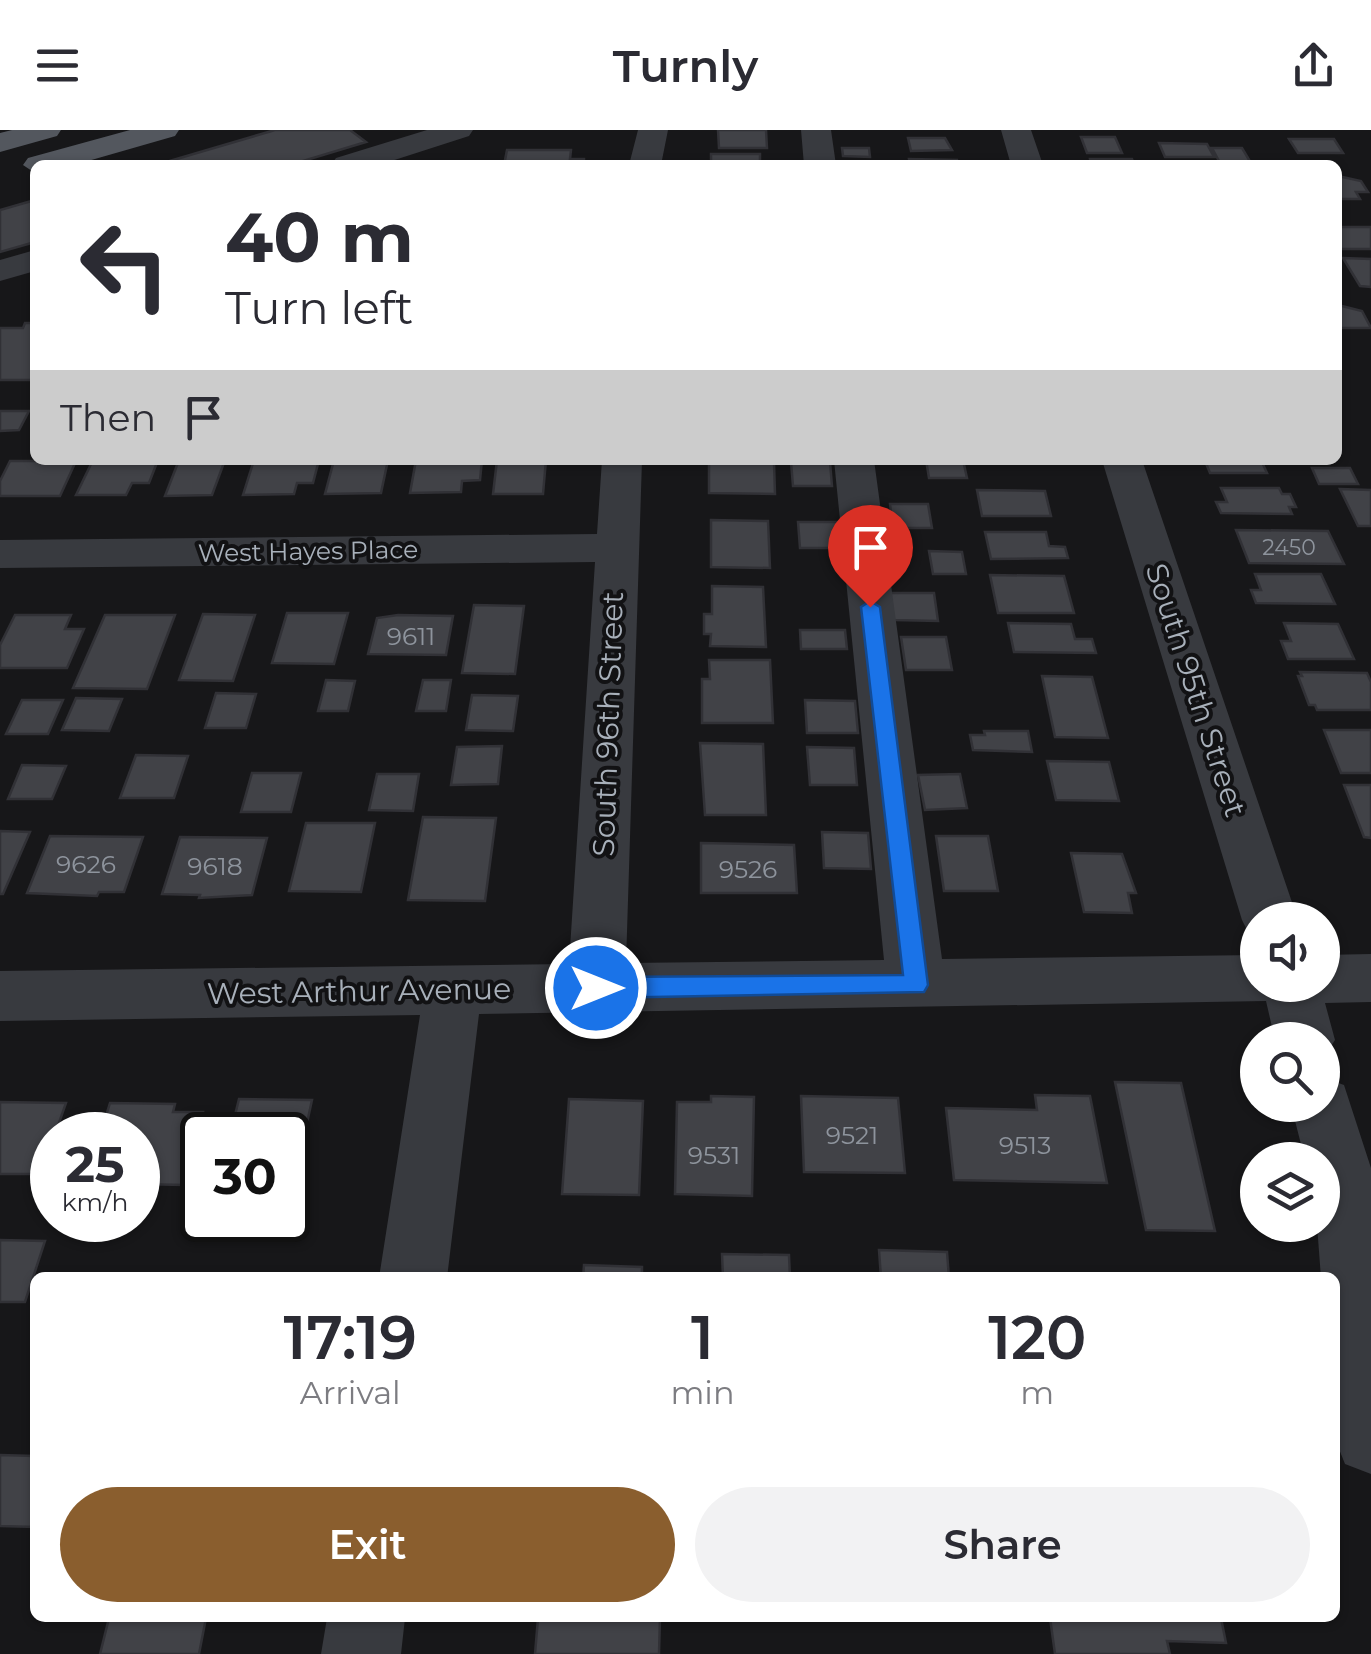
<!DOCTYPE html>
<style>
body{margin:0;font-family:Montserrat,sans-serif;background:#f2f2f3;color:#2b2b33;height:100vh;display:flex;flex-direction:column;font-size:38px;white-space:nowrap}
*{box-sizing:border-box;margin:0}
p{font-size:32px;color:#7c7c81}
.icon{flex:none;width:55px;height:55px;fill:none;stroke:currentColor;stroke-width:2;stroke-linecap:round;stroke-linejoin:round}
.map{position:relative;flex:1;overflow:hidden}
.sheet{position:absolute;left:30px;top:1142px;width:1310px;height:350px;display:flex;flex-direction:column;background:#fff;border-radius:15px;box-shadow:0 2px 8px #0004}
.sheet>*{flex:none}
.banner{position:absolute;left:30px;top:30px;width:1312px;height:305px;border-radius:15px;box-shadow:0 2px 8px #0004;background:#fff;color:#2b2b33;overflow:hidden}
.tools{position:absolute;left:1240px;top:772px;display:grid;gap:20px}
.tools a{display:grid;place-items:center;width:100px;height:100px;border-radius:50%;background:#fff;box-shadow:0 2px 8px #0004;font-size:50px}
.speed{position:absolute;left:30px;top:982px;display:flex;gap:20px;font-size:50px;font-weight:700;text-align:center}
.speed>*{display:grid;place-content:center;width:130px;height:130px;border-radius:50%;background:#fff;box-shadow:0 2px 8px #0004;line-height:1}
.speed small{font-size:25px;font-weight:400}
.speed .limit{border:5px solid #111;border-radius:15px;background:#fff;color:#111}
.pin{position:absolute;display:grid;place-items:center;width:85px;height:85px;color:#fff;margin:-102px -42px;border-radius:50% 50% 50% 0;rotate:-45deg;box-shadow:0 0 10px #0007}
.pin .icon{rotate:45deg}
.me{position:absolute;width:110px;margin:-55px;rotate:90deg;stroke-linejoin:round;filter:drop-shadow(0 0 8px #0008)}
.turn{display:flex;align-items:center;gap:35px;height:210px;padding:0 30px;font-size:45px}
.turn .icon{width:130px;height:130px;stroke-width:2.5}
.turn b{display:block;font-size:70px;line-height:85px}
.then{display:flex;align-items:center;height:95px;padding:0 30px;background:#0003;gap:20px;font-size:38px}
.eta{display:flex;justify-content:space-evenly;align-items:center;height:170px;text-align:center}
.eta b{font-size:60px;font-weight:600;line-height:70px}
.button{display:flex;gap:20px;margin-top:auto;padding:20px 30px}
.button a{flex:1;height:115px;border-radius:60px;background:#8a5e2e;color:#fff;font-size:40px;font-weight:600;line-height:115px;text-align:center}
.button a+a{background:#f2f2f3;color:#2b2b33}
header{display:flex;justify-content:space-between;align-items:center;height:130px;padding:0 30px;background:#fff;font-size:45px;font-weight:600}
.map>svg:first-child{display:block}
.building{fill:#414247;stroke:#313136;stroke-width:2.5}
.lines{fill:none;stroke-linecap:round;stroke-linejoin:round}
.minor{fill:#383a3f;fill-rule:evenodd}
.major{fill:#53575e;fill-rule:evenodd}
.route{fill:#1a73e8;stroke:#114b97;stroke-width:2.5}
.labels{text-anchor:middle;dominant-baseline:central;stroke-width:8;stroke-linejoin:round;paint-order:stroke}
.far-number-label{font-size:22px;fill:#8e949d}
.far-street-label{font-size:25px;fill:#a8b0ba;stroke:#121214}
.number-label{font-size:25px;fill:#8e949d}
.street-label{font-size:30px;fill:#a8b0ba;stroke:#121214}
</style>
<header><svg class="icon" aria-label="menu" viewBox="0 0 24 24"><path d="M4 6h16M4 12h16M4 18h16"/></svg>Turnly<svg class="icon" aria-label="share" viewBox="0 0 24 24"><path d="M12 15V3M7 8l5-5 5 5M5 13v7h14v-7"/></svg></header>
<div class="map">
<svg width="1371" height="1524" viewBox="0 0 1371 1524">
<rect width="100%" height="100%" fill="#171719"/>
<path class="building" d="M275,0h75l16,12 -76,23h-134z
M718,0h48l1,18h-48z
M1081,7h34l7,16h-35z
M908,8h37l7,12 -41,1z
M1289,9h45l9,14h-45z
M1159,13l48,1 7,13h-49z
M842,18h27l1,9 -27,-1z
M1212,18h30l9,15h-31z
M507,20h64l-1,9h14v6h-80z
M711,24h49v11h-49z
M909,29l48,1 1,5h-48z
M1090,29h42l2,6h-43z
M1338,46l23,5 7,11h-12l4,7h-22z
M35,70v42l-35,10v-42z
M1338,97h33v22h-33z
M1343,128l28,1v28l-11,-1z
M1338,175l24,6 9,17h-33z
M25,193h10v57h-35v-52h23z
M0,281h29l-10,19 -19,1z
M93,330h65l-9,23h-17l-6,12h-50z
M179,330h46l-13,35 -47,1z
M254,330h65l-6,23h-16l-3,11 -51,1z
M334,330h54l-7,33 -56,1z
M416,330h66l-2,20 -18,1 -1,11 -51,1z
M497,330h49l-3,34h-50z
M926,330h37l4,18h-38z
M1261,330l6,13h-57l-5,-12z
M10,331h66l-16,35h-60v-15z
M709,332h65l1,32 -66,-1z
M791,332h39l2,24h-39z
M1312,338h38l8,16h-39z
M1221,358h58l3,6h8l6,13h-7l3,7 -71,-1 -5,-11h11z
M1340,359l31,1v36h-13z
M977,360l68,1 6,25h-69z
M890,374h38l4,24h-39z
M711,390l57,1 2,47 -59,-1z
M798,392h42l2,26h-42z
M1236,400l92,1 16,33 -95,-1z
M985,402h61l3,14 16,1 3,11 -77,1z
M929,421l33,1 4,22h-33z
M1255,444h66l14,30 -79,-1 -5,-13h10z
M990,445l74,1 10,37h-76z
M712,456l51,1 3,60 -56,-1 1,-12h-7v-20h8z
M890,463h44l4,28 -44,-1z
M474,475l50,1 -9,68 -53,-1z
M287,483h61l-14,51 -62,-1z
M203,484l52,1 -22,66 -54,-1z
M15,485h56l-6,14h19l-17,39h-67v-23z
M105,485h70l-28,74 -74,-1z
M398,485l55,1 -7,39 -78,-1 9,-36z
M1008,493l63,1 4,15h17l4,14 -82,-1z
M1284,493l54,1 16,35h-66l-7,-18h10z
M800,500h45l2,19h-46z
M901,507h45l6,33h-46z
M709,530h61l3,63h-71v-44h8z
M1300,542l67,1 4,9v28h-54l-2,-5h-6l-11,-29h4z
M1042,546l50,1 16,61 -53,-1z
M326,550l29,1 -7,30h-30z
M423,550h28l-5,31h-30z
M216,563l40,1 -10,34h-41z
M472,565l46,1 -5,35 -47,-1z
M76,568l46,1 -13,32 -47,-1z
M22,570h41l-15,34h-42z
M805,570l50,1 3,32h-51z
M1324,600h47v43h-30z
M984,601h44l4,21 -59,-2 -3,-15h15z
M700,613l63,1 3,71h-61z
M502,616l-4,38 -47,1 6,-38z
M807,617l47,1 3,37h-47z
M136,625l52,1 -14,42h-54z
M1047,631l62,1 10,39 -63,-1z
M22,635l44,1 -14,33h-44z
M252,643h49l-10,39h-50z
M377,644h42l-6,37 -44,-1z
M960,644l7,34 -42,2 -7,-35z
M1344,655h27v53l-7,-1z
M423,687l73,1 -11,83 -77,-1z
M306,693h69l-14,69 -72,-1z
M0,701l30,1 -27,62h-3z
M822,702l46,1 3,36 -47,-1z
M50,706l93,1 -19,55h-25l-2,4 -70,-3z
M936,706h52l10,55h-54z
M180,707l87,1 -15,57 -53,3 1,-3 -38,-1z
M701,713l93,2 3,48h-96z
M1071,723l51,1 14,39h-8l4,20 -48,-1z
M1115,952l66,1 34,148 -69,-1z
M1035,965l55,1 17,87 -153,-3 -8,-72 91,2z
M711,966l43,1 -2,99 -77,-2 2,-92h34z
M801,966l97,2 7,75 -101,-1z
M239,969l73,1 -20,92h-4v-57h-58z
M569,969l74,2 -4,94 -77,-1z
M0,972l66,1 -25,71h-41z
M110,973l65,1 -2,8h30l-19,73 -46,-1v-49h-38z
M0,1110l45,1 -20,61h-25z
M879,1120l68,2 2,26h-68z
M722,1124l67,1 1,23h-67z
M584,1135l58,2v11h-59z
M0,1325l35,1v71l-35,-1z
M109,1488h97l-7,36h-99z
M538,1488h122l-1,36h-124z
M1050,1488h171l5,25 -59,-2 3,13h-115z"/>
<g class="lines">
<path class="minor" d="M427,0h46l-4,6 -90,29h-48l5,-7z
M638,0h30l-7,35h-32z
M801,0h30l5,35h-32z
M1001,0h30l12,35h-32z
M35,120v21l-35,10v-21z
M602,330h40l-16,503 258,-3 -50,-500h40l68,499 316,-4v30h64v-30l49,-1v48l-46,1 10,37 -13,20v-20h-47l-9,-39 -787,13 -32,264h-68l41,-263 -420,6v-50l569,-7 26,-402 -595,6v-28l597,-6z
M1102,330h40l156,460h-40v18l-8,-2 -8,-16z
M1322,947l22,8 27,83v306l-26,-10 -10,-25v-161h-14l-4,-53h5v-65h-17l-14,-55h31z
M327,1488h78l-4,36h-80z"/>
<path class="major" d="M12,0h49l-4,6 -57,16v-19z
M130,0h49l-4,6 -101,29h-39v8l-12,-8 5,-7z"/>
</g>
<path class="route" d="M870,471l10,6 48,378 -4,7 -328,6 -8,-3 -4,-7 4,-8 8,-3 307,-2 -42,-368z"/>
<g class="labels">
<g class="far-number-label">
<text x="1289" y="417">2450</text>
</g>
<g class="far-street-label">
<text transform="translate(308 421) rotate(-1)">West Hayes Place</text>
</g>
<g class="number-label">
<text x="411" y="506">9611</text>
<text x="86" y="734">9626</text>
<text x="215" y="736">9618</text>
<text x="748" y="739">9526</text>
<text x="852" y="1005">9521</text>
<text x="1025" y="1015">9513</text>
<text x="714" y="1025">9531</text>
</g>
<g class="street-label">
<text transform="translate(1196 560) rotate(72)">South 95th Street</text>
<text transform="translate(608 594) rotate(-88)">South 96th Street</text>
<text transform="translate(359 861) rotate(-1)">West Arthur Avenue</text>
</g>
</g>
</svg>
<div class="tools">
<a><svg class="icon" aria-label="sound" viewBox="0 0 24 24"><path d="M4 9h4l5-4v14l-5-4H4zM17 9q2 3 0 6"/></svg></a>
<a><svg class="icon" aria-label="search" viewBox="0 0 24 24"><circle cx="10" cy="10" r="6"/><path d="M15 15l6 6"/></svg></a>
<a><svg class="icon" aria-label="layers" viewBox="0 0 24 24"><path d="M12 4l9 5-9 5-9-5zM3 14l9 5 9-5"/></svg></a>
</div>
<div class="speed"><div>25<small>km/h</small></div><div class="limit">30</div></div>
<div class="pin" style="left:870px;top:477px;background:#d93025"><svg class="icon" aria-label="arrive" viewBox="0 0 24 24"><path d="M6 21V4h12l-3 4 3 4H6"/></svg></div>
<svg class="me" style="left:596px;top:858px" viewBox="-20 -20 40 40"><circle r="17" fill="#1a73e8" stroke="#fff" stroke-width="3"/><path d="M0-11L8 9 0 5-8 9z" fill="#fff"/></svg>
<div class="banner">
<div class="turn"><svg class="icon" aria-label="left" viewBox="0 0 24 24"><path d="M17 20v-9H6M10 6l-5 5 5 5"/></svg><div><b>40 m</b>Turn left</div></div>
<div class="then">Then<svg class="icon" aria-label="arrive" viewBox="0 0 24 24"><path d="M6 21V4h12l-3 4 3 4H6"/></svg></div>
</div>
<section class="sheet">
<div class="eta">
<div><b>17:19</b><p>Arrival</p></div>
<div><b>1</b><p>min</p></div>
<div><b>120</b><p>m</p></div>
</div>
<div class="button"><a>Exit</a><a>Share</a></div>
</section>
</div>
